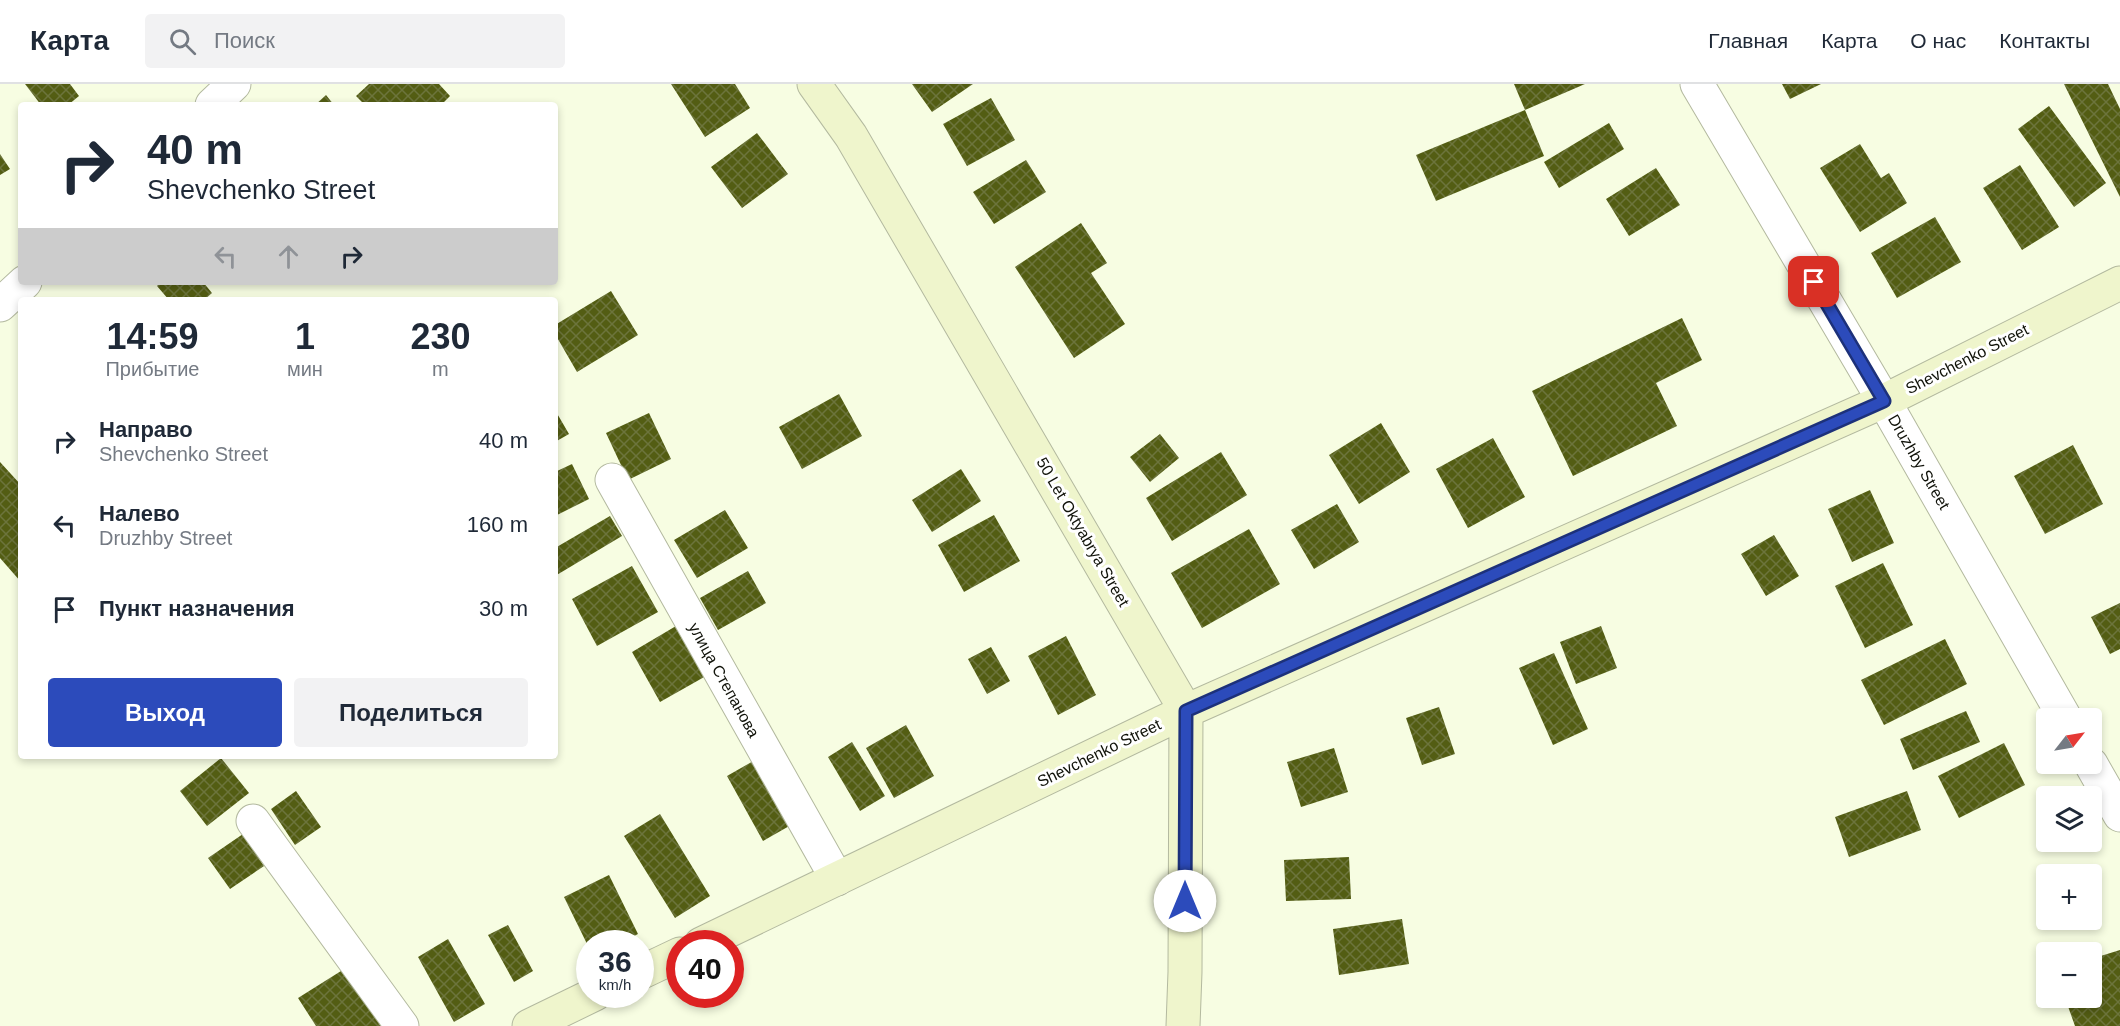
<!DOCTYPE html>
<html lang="ru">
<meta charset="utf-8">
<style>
body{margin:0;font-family:Helvetica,sans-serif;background:#f2f2f3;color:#1f2937;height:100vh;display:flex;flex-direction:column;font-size:22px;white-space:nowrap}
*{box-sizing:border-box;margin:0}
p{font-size:20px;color:#747a83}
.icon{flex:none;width:33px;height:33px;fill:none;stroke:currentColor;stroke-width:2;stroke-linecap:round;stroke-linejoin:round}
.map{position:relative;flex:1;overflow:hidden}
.side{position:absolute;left:18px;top:213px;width:540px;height:462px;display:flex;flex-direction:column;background:#fff;border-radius:6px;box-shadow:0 3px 9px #0003}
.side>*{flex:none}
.banner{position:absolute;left:18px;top:18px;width:540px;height:183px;border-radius:6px;box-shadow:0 3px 9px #0003;background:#fff;color:#1f2937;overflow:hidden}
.needle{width:39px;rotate:59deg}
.controls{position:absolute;left:2036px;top:624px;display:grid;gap:12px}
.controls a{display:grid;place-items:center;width:66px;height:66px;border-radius:6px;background:#fff;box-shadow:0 3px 9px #0003;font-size:30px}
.speed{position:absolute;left:576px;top:846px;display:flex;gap:12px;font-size:30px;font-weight:700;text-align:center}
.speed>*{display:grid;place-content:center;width:78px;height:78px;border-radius:50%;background:#fff;box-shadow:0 3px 9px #0003;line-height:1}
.speed small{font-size:15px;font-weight:400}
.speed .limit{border:9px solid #d22;background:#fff;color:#111}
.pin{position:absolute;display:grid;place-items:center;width:51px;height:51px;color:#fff;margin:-26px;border-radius:12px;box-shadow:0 3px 9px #0006}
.me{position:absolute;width:66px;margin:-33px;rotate:0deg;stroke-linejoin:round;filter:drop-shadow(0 0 4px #0008)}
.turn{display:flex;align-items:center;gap:21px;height:126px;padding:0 30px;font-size:27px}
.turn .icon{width:78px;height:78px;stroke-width:2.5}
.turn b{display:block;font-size:42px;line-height:51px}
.lanes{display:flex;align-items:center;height:57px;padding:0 30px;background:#0003;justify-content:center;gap:30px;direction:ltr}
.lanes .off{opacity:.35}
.eta{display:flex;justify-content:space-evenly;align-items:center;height:102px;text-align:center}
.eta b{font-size:36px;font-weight:800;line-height:42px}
.action{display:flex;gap:12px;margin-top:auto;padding:12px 30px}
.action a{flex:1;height:69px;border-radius:6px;background:#2c4bbb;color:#fff;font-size:24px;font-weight:800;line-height:69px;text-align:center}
.action a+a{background:#f2f2f3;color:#1f2937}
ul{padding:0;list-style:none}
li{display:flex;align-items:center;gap:18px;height:84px;padding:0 30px}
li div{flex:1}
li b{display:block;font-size:22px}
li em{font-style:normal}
header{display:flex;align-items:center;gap:36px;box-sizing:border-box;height:84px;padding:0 30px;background:#fff;border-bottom:2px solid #e0e1e3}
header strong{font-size:28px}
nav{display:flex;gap:33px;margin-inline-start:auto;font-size:21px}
.search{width:420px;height:54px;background:#f2f2f3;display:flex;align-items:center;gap:15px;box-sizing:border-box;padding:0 21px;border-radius:6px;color:#747a83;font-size:22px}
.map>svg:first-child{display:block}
.building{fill:url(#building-cross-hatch)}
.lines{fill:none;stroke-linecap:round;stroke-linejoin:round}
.street-casing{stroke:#b3b99f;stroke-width:35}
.secondary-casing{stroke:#b3b99f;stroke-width:35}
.street{stroke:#fff;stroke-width:33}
.secondary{stroke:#eff5cc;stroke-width:33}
.route-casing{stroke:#1d317a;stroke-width:15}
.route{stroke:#2c4bbb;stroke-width:10}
.labels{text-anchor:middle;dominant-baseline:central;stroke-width:6;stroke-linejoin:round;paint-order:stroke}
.street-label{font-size:16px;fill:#101209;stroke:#fff}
</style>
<header>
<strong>Карта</strong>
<div class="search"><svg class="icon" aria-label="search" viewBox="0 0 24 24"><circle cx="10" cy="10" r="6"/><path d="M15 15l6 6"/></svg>Поиск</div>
<nav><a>Главная</a><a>Карта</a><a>О нас</a><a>Контакты</a></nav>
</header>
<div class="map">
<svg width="2120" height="942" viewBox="0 0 2120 942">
<defs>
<pattern id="building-cross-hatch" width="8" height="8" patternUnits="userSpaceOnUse" patternTransform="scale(1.5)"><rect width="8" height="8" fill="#535d13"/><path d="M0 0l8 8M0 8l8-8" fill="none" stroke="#6c743c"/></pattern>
</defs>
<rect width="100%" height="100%" fill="#f7fde2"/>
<path class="building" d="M25,0h45l9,12 -11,9h-27z
M369,0h70l11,12 -9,9h-76l-9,-9z
M671,0h64l15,24 -45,29z
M912,0h61l-41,28z
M1514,0h71l-60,26z
M1782,0h39l-31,15z
M2064,0h44l12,25v88z
M326,11l8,10h-19z
M991,14l24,42 -48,26 -24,-42z
M2049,22l57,77 -32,24 -56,-78z
M1525,26l19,46 -108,45 -20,-46z
M1609,39l15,26 -65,39 -15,-26z
M757,49l31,41 -46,34 -31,-41z
M1860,60l21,34 8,-5 18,30 -47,29 -40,-64z
M0,70l10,15 -10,6z
M1026,76l20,32 -52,32 -21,-32z
M2020,81l39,62 -37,23 -39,-62z
M1656,84l24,37 -51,31 -23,-37z
M1935,133l26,45 -64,36 -26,-45z
M1081,139l26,40 -16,10 34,51 -51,34 -59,-91z
M161,198h42l9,11 -8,7h-35l-12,-14z
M611,207l27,44 -61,37 -22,-38v-9z
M1682,234l20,42 -46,23 21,43 -104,50 -41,-85z
M839,310l23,42 -60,33 -23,-42z
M555,326l14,24 -14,8z
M649,329l22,46 -43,21 -22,-47z
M1381,339l29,49 -51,32 -30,-49z
M1160,350l19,24 -29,24 -20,-25z
M1493,354l32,59 -57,31 -32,-59z
M2073,361l30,59 -58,30 -31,-58z
M1221,368l26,43 -75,46 -26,-43z
M0,378l21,23v97l-21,-24z
M572,380l17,35 -34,17v-44z
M961,385l20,32 -49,31 -20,-32z
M1870,406l24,53 -42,19 -24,-53z
M1337,420l22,38 -45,27 -23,-39z
M725,426l23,38 -51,30 -23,-38z
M994,431l26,46 -56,31 -26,-47z
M610,432l12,20 -67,40v-28z
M1249,445l31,55 -78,44 -31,-55z
M1774,451l25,41 -33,20 -25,-42z
M1883,479l30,62 -48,23 -30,-62z
M632,482l26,46 -61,34 -25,-47z
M748,487l18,32 -48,27 -18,-32z
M2120,519v46l-10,5 -19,-37z
M676,542l30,50 -46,26 -28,-50z
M1601,542l16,42 -41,16 -16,-42z
M1066,552l30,59 -38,20 -30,-59z
M1945,555l22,45 -83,41 -23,-45z
M991,563l19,34 -23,13 -19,-35z
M1554,569l34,76 -35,16 -34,-77z
M1439,623l16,47 -33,11 -16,-47z
M1966,627l14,31 -67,28 -13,-31z
M906,641l28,51 -40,22 -28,-50z
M852,658l33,54 -25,15 -32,-54z
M2004,659l21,42 -66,33 -21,-42z
M1334,664l14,44 -47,15 -14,-45z
M221,674l28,35 -42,33 -27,-35z
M755,676l36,65 -28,16 -36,-65z
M296,707l25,36 -26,18 -24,-36z
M1907,707l14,39 -72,27 -14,-40z
M660,730l50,82 -35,22 -51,-82z
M243,750l21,32 -34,23 -22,-31z
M1349,773l2,42 -65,2 -2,-41z
M609,791l29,59 -19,10h-29v6l-26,-53z
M1402,835l7,45 -70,11 -6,-46z
M508,841l25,46 -19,11 -26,-47z
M448,855l37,65 -31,18 -36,-65z
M2120,866v76h-45l-10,-28h26v-39z
M349,882l38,60h-71l-18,-28z"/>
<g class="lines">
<defs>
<path id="street" d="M1697,0l187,317 181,317
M212,21l22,-21
M0,221l25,-23
M612,396l225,399
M2091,680l29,51
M253,737l149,205"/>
<path id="secondary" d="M814,0l37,52 335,575 -1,261 -2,54
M701,860l485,-233 698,-310 236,-118
M640,889l40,-19
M529,942l66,-32"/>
</defs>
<use href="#street" class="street-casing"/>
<use href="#secondary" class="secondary-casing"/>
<use href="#street" class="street"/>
<use href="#secondary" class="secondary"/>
</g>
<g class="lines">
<defs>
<path id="route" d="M1185,817l1,-190 698,-310 -70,-119"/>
</defs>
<use href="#route" class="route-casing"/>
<use href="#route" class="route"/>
</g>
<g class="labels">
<g class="street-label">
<text transform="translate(1967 275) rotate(-27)">Shevchenko Street</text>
<text transform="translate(1919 378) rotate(60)">Druzhby Street</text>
<text transform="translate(1083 448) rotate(60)">50 Let Oktyabrya Street</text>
<text transform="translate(724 596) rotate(61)">улица Степанова</text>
<text transform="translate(1099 669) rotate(-26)">Shevchenko Street</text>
</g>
</g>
</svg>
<div class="controls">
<a><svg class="needle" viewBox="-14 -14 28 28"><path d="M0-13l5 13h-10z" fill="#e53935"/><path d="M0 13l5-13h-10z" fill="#747a83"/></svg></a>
<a><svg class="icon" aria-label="layers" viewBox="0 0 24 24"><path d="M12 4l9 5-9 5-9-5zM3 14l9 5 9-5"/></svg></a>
<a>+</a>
<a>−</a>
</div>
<div class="speed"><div>36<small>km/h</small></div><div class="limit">40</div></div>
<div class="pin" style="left:1814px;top:198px;background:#d93025"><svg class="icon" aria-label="arrive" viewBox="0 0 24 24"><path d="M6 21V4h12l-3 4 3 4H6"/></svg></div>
<svg class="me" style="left:1185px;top:817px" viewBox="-20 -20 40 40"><circle r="19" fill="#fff"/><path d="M0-13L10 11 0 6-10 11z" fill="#2c4bbb"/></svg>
<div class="banner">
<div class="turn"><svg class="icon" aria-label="right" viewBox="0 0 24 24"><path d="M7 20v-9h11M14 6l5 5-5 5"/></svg><div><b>40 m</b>Shevchenko Street</div></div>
<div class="lanes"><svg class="icon off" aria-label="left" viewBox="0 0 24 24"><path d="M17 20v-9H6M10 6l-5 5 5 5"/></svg><svg class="icon off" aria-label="ahead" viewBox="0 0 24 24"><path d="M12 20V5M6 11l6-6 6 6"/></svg><svg class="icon" aria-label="right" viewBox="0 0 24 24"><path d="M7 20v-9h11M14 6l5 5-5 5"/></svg></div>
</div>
<section class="side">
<div class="eta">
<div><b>14:59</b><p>Прибытие</p></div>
<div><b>1</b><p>мин</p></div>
<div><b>230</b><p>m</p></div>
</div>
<ul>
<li><svg class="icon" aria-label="right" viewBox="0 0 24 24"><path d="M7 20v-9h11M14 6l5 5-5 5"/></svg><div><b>Направо</b><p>Shevchenko Street</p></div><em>40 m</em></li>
<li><svg class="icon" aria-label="left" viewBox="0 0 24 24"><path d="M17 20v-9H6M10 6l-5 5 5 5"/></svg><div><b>Налево</b><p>Druzhby Street</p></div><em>160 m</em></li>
<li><svg class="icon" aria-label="arrive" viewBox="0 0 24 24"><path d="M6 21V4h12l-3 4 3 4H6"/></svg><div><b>Пункт назначения</b></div><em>30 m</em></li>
</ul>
<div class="action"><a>Выход</a><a>Поделиться</a></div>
</section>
</div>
